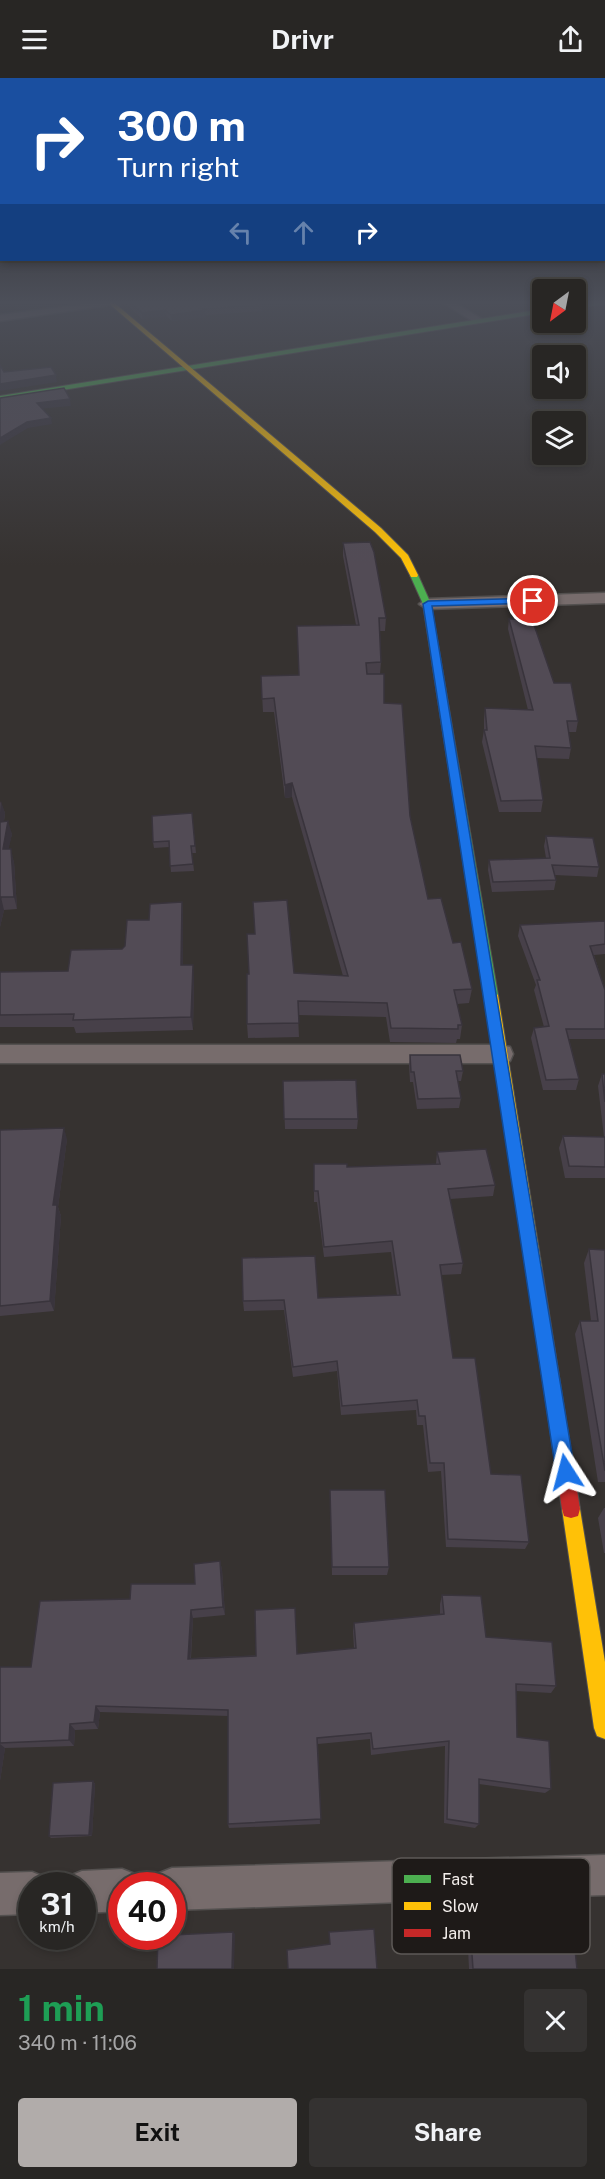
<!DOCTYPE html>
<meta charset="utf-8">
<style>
body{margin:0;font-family:"Public Sans",sans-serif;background:#343231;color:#f1f3f6;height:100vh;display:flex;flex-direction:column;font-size:22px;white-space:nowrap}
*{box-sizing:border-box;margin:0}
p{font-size:20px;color:#a5a5a6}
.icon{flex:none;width:33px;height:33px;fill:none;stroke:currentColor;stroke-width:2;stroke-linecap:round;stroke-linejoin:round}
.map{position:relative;height:1891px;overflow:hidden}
.details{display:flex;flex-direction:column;background:#282624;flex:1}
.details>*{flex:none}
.top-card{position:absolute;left:0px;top:0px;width:606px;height:183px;box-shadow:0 3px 9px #0003,0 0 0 2px #444341;background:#1a4fa0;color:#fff;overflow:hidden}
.needle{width:39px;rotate:212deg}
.controls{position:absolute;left:532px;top:201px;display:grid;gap:12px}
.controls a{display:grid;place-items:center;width:54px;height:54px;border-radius:6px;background:#282624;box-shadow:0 3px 9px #0003,0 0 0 2px #444341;font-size:30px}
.speed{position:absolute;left:18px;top:1794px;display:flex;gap:12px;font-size:30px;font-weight:700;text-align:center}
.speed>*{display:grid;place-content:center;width:78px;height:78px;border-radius:50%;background:#282624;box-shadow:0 3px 9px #0003,0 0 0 2px #444341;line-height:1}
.speed small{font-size:15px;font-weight:400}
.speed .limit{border:9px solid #d22;background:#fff;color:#111}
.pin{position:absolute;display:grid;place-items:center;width:51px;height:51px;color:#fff;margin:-26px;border:3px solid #fff;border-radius:50%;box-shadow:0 2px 6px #0007}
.me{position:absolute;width:66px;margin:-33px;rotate:351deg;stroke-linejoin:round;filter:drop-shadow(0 0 4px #0008)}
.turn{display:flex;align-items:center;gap:21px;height:126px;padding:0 18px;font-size:27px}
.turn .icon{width:78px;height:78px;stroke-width:2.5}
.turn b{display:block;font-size:42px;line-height:51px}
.lanes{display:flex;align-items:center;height:57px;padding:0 18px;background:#0003;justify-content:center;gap:30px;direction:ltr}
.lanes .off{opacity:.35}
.round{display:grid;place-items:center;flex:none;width:63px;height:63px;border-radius:6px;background:#343231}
.overview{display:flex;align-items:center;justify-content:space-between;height:102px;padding:0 18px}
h1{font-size:36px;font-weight:700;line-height:45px;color:#1e9e55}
.primary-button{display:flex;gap:12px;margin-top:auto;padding:12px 18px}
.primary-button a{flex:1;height:69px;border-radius:6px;background:#b1acaa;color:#111;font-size:24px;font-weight:700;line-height:69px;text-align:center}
.primary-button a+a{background:#343231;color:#f1f3f6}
header{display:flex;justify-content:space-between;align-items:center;height:78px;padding:0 18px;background:#282624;font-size:27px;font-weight:700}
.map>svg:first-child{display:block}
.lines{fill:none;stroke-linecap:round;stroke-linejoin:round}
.street-casing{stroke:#53504f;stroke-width:3}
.fast-casing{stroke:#53504f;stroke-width:2}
.slow-casing{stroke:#53504f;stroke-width:2}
.jam-casing{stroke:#53504f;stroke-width:2}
.street{fill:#776c6c;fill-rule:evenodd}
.fast{fill:#4caf50;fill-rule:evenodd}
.slow{fill:#ffc107;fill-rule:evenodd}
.jam{fill:#c62828;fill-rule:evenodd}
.wall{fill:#474049}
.shaded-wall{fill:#39343c}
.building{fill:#524b55;stroke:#39343c;stroke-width:1.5}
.route{fill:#1a73e8;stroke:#114b97;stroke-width:1.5}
.key{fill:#1e1a18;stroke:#5e5a57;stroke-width:1.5}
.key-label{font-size:16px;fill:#f3eeeb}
</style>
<header><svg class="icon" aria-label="menu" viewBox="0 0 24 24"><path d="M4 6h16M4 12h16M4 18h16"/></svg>Drivr<svg class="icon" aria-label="share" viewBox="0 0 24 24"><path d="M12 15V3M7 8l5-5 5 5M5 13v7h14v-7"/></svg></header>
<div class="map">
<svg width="605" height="1891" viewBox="0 0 605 1891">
<rect width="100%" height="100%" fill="#363230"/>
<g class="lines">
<defs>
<path id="street" d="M108,223h29l-137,20v-6z
M440,223h12l33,20 -9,2z
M605,515v10l-178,6 -8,-5 8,-5z
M0,967h501l9,2 3,7 -3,7 -9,2h-501z
M605,1777v40l-433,15v-24h-19l4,-12 15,-6z
M122,1791l15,6 4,11h-19v25l-40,2v-27h-18l3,-9 15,-6z
M32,1794l15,6 2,8h-17v28l-32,1v-42z"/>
<path id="fast" d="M599,223h6v3l-29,4v-4z
M543,231v4l-543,87v-4z
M414,494l4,3 13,29 67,391 -7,5 -7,-5 -61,-391 -13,-29z"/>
<path id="slow" d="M106,223h6l269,227 27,27 10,20 -1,2h-6l-10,-19 -26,-26z
M491,912l7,5 44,274 -2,5 -6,2 -6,-2 -2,-5 -42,-274z
M571,1422l7,2 2,7 25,153v77l-8,-3 -3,-8 -32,-219 2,-7z"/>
<path id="jam" d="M534,1184l6,2 2,5 38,240 -2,7 -7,2 -7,-2 -2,-7 -36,-240 2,-5z"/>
</defs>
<use href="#street" class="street-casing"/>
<use href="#fast" class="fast-casing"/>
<use href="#slow" class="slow-casing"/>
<use href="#jam" class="jam-casing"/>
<use href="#street" class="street"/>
<use href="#fast" class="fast"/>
<use href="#slow" class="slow"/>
<use href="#jam" class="jam"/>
</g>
<path class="wall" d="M13,223h71l-66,9z
M126,223h158v5l-22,3 1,2 -58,4 1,2 -34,4 -6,-5 -24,3 -15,-14z
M343,465l43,75 -1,13h-5l1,31 -1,12 4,29 26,113 18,83 25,44 19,46 -3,14 -12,1 5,21 -2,14h-3l-1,4 -66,-1 -4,-25 -88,-2 1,22 -51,1 -1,-14 47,-51 49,3 -51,-179 -7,1 -11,-86h-11l-2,-36 37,-1 58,-50 -13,-69z
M509,541l45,64 24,38 -2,11h-7l2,16 -2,11 -33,-1 7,42 -2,12h-42l-17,-70 2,-12v-11l1,-11 43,2 -20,-81z
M0,723l5,12 -1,8 8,13 -4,15 6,13 3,47 -13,1 -4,17z
M192,735l4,40h-4l2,18 -23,1 -2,-25 -15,1 -1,-6z
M546,758l53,31 -2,10 -42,-2 1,5 -2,10 -62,2 -4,-22 1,-10 57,-2 -2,-12z
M182,824l1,13v50l11,12 -1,53 -117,3 -2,-6h-74v-55l68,-1 54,-22 27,-29z
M605,844v32l-11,1 11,35v49h-36l10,40 -3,11h-33l-12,-52 3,-10 10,-1 -10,-37 2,-5 -18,-49 2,-11z
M410,977l53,16 -2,10h-3l3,17 -2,10 -42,1 -4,-27h-3l-1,-17z
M602,996h3v104h-40l-6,-30 4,-12 41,1 -6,-51z
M283,1003l75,38 -1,10h-72z
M0,1052l67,9 -9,68 3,9 -7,95 -54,5z
M437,1074l58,33 -2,11 -43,3 13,64 -2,11 -20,1 12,83 38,116 38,68 -4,7 -79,-2 -5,-76 -13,1 -5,-47h-6l-1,-15 -75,5 -4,-44 -44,6 -9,-67 -40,1 -1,-10 154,-6 -6,-43 -67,5 -7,-55h-3v-38l33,3 89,-3z
M589,1171l16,1v232h-7l-23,-148 5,-13h11l-7,-58z
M330,1412l59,77 -2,8h-55z
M604,1430h1v45h-1l-6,-35z
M220,1483l2,9 3,45 -32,3 -2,40 106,-4 57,-5 -1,-18 1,-8 86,-9v-10l2,-9 44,42 70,49 -5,7 -35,-2 1,46 34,52 -6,4 -66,-9v40l-4,4 -31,-5 1,-77 -74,9 -1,-16 -52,5 2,80 -91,4 -1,-4v-108l-128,-4 -2,17 -23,1 -1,16 -69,2 -5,33v-114h31l99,-68 65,-15z
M93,1703l2,3 -3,52 -41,2 -2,-2z
M470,1847l107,44h-108l-2,-42z"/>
<path class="shaded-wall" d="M39,223h45l-66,9 -1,-6z
M277,223h7v5l-22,3 -1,-6z
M165,232l1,6 -24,3v-6z
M205,232l1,7 -34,4 -1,-6z
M56,297l1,7 -57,9v-7z
M70,321l1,7 -33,3 -1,-6z
M51,340l1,6 -24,4 -28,17v-7l27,-16z
M292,705v14l-7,1v-13z
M1,723l4,12 -3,21 -2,-8v-13z
M8,743l4,13 -6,28 -3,-13z
M11,771l3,13 3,47 -3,-12z
M1,819l3,13 -4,17v-27z
M182,824l1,13v63l-2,-13z
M193,887l1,12 -1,53 -2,-13z
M64,1050l3,11 -9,68 3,9 -7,95 -4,-10 3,-96z
M220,1483l2,9 3,45 -2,-8z
M191,1532l2,8 -3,48 -2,-7z
M96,1628l4,6 -2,17 -4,-7z
M70,1646l5,6 -1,16 -5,-6z
M0,1666l5,4 -5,33z
M93,1703l2,3 -3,52 -3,-1z
M233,1854l2,2 -1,35h-2z"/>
<path class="building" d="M16,223h23l-22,3z
M129,223h148l-16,2 1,2 -59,4 2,1 -34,5 -6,-5 -23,3z
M0,287l4,7 47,-5 5,8 -56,9z
M64,310l6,11 -33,4 14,15 -24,4 -27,16v-40z
M370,464l4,10 12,66h-7l2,44 -15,1 1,11h17v29l18,1 8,112 18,83 13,-1 12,45 8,-1 11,47 -18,1 8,35h-4v4l-67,-1 -4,-25 -89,-2 1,22 -52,1v-50h2l-2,-40h8l-2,-32 34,-2 7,73 54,3 -56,-193 -7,2 -11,-87 -12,1 -1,-23 38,-1 -2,-49 62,-1 -16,-82z
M509,541h23l22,64h17l7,38h-11l4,27 -36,-2 8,54 -42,1 -17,-71h3l-2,-22 48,2z
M192,735l3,33h-4l2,18 -23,2 -1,-25 -16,1 -1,-26z
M8,743l-5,28h8l3,48h-13l-1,3v-78z
M546,758l47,2 6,29 -47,-2 4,15 -63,2 -4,-22 61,-2z
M182,824l-1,63h12l-2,52 -118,3 1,-6 -74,1v-43l68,-1 3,-21 51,-1 3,-3 2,-26h22l1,-16z
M605,843v23l-15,2 15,44v39h-39l13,50 -33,1 -12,-52 15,-2 -12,-46h3l-20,-55z
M410,977h50l3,16h-7l5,27 -43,1 -4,-27h-3z
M602,996h3v28z
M356,1002l2,39h-74l-1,-38z
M64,1050l-11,77h4l-7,96 -50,5v-176z
M563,1058l42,1v30l-36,-1z
M486,1071l9,36 -47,4 15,74 -23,2 13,93h22l16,116 30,1 8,67 -81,-3 -4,-76h-14l-5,-47h-6l-2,-16 -75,6 -5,-45 -44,6 -9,-67 -41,1 -1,-43 73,-2 3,42 82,-3 -8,-54 -68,6 -6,-56h-4v-27h33v3l93,-3 -3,-12z
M589,1171l16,1v221l-25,-150h18z
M330,1412h55l4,77h-57z
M220,1483l3,46 -32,3 -3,49 68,-3 -1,-46 40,-2 2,46 59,-6 -2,-25 90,-9 -2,-19 39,1 5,41 66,5 4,44 -40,-2 1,53 32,4 2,48 -72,-10v45l-32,-5 2,-78 -76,8 -2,-16 -54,5 4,81 -93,5v-114l-132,-4 -2,16 -24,2 -1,16 -69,3v-76h31l9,-66 90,-2 1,-15h64l-1,-20z
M93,1703l-4,54 -40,1 4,-53z
M470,1847l103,5 4,39h-104z
M374,1851l3,40h-89l-1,-19 43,-6 -1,-12z
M233,1854l-1,37h-75l1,-33h14v-1z"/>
<linearGradient id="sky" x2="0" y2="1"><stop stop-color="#1e1c1a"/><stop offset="0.46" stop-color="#4c4f59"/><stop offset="1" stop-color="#4c4f59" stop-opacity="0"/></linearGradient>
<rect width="605" height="488" fill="url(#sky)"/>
<path class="route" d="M533,520l5,3 -2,2 -104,3 143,866 -3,7 -6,3 -7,-3 -3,-7 -133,-868 5,-3z"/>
<rect x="392" y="1780" width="198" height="96" rx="9" class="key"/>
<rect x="404" y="1797" width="27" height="8" fill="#4caf50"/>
<rect x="404" y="1824" width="27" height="8" fill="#ffc107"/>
<rect x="404" y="1851" width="27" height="8" fill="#c62828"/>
<g class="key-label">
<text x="442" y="1807">Fast</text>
<text x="442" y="1834">Slow</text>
<text x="442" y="1861">Jam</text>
</g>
</svg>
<div class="controls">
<a><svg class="needle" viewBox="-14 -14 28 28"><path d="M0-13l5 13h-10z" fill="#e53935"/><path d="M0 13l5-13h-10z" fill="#a5a5a6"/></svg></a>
<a><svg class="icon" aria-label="sound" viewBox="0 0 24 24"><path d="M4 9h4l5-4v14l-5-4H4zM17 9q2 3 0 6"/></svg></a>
<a><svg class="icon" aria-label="layers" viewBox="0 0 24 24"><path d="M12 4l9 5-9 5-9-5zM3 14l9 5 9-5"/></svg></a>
</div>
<div class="speed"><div>31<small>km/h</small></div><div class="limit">40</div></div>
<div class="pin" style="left:533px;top:523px;background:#d93025"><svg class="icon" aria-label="arrive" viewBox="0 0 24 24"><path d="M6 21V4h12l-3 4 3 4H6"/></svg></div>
<svg class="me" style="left:566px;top:1394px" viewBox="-20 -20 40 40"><path d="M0-17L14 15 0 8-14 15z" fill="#1a73e8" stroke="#fff" stroke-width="4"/></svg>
<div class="top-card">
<div class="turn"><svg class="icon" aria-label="right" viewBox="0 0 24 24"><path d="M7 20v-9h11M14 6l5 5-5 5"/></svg><div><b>300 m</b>Turn right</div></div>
<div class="lanes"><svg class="icon off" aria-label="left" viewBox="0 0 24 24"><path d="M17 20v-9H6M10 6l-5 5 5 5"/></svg><svg class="icon off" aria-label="ahead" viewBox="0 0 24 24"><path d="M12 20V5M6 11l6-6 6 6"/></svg><svg class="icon" aria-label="right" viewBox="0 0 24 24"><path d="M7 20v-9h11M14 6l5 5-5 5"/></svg></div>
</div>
</div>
<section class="details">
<div class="overview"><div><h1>1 min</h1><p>340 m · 11:06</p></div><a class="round"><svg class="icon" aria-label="close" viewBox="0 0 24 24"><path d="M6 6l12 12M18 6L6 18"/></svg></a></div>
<div class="primary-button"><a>Exit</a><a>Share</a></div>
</section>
